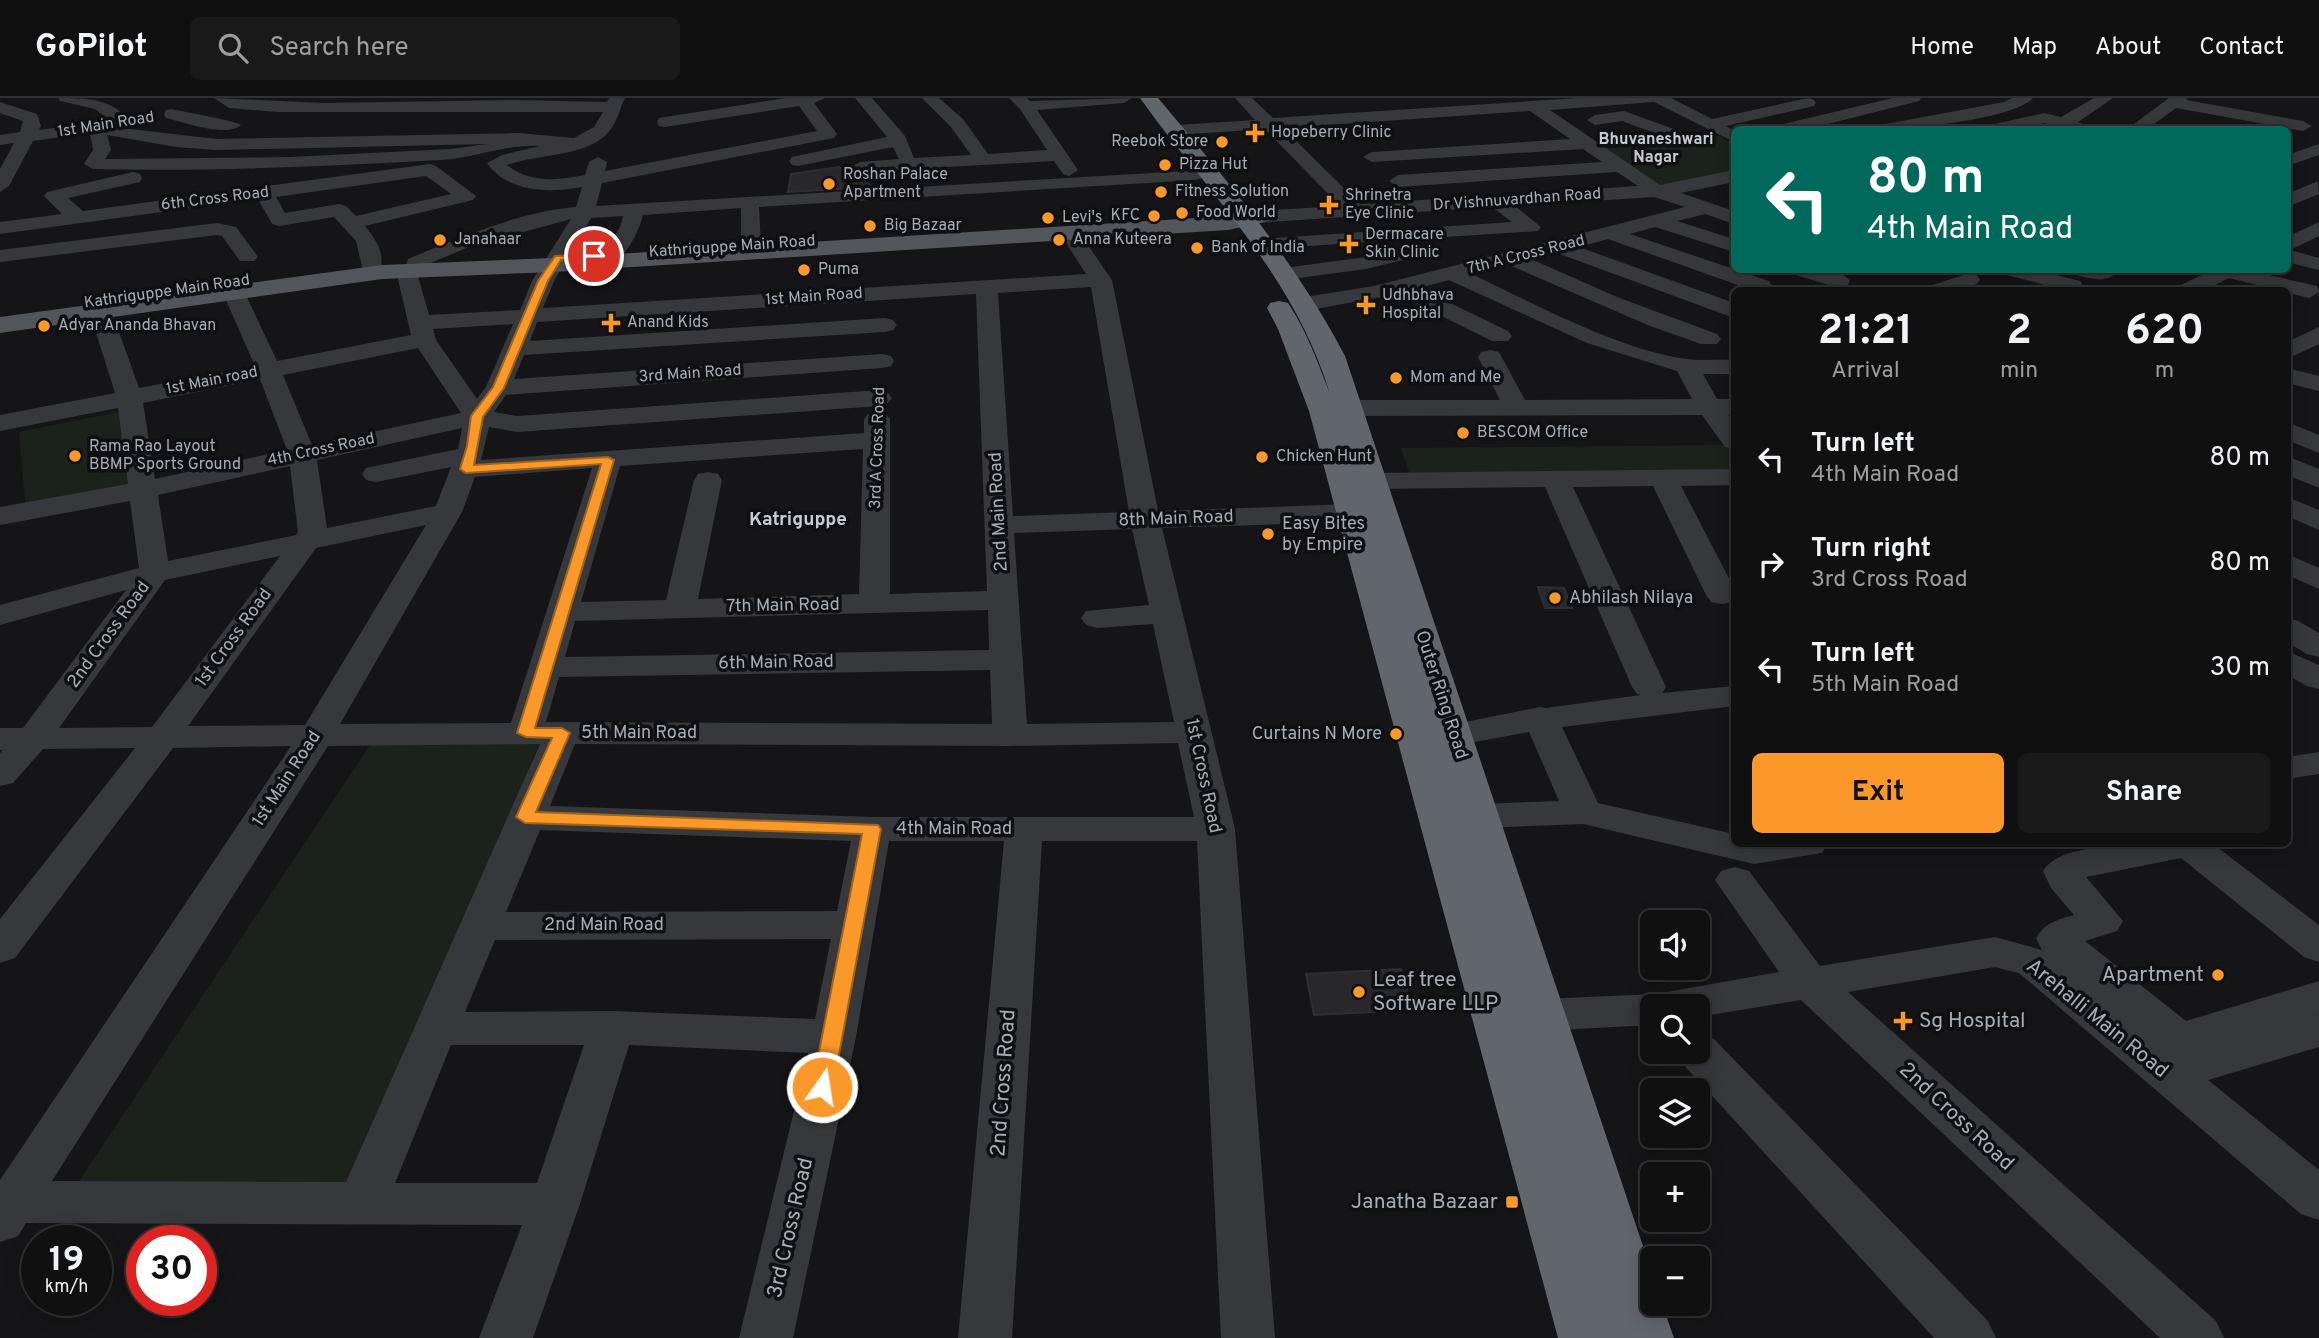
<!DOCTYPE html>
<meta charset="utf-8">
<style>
body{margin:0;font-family:Overpass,sans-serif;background:#19191a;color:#f1f3f6;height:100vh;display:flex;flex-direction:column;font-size:26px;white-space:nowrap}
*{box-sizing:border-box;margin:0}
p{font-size:23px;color:#9c9d9f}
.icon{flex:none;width:38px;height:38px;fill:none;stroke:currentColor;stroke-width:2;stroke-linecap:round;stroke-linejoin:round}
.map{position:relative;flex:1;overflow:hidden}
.side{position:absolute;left:1731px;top:189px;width:560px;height:560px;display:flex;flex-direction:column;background:#101011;border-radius:10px;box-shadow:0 4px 18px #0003,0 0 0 2px #303031}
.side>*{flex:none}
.banner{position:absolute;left:1731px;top:28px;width:560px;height:147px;border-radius:10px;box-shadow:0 4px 18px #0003,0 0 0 2px #303031;background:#00695c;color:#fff;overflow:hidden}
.controls{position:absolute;left:1640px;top:812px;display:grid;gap:14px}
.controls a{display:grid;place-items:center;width:70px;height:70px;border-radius:10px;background:#101011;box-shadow:0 4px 18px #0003,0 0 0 2px #303031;font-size:35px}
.speed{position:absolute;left:21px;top:1127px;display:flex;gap:14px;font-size:35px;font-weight:700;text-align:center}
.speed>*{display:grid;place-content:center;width:91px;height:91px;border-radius:50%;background:#101011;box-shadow:0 4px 18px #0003,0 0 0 2px #303031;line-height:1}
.speed small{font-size:18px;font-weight:400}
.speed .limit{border:10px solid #d22;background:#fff;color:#111}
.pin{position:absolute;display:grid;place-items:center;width:60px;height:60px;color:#fff;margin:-30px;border:4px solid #fff;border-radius:50%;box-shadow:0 2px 7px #0007}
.me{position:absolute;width:77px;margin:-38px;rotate:13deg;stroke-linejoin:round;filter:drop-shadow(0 0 5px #0008)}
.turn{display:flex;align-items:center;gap:24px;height:147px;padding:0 21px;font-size:32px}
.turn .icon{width:91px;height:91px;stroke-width:2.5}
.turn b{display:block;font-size:49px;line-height:60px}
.eta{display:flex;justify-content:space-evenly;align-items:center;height:119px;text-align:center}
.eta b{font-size:42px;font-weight:700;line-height:49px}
.primary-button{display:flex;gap:14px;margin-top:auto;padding:14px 21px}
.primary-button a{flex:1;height:80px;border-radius:10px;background:#fa9929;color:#111;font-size:28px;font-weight:700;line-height:80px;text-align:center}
.primary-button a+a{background:#19191a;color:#f1f3f6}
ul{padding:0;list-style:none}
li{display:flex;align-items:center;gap:21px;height:105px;padding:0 21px}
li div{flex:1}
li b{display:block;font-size:26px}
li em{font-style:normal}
header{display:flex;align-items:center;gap:42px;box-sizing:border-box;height:98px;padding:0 35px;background:#101011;border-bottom:2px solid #303031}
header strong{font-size:33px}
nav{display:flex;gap:38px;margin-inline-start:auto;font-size:24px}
.search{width:490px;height:63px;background:#19191a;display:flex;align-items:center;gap:18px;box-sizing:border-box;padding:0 24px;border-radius:10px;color:#9c9d9f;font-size:26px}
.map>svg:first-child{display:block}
.green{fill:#1b221b}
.building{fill:#28282b;stroke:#2f2f33;stroke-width:2}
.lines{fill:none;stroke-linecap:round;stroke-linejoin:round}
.minor{fill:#36383c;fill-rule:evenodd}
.major{fill:#52555b;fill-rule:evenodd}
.highway{fill:#61666d;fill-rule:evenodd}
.route{fill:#fa9929;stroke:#a2631b;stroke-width:2}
.poi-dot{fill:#fa9929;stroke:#101012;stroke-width:2.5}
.labels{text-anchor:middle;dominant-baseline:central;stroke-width:7;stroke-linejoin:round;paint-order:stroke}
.far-street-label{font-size:16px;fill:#a6aeb8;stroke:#101012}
.far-poi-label{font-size:16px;fill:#a6aeb8;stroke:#101012;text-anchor:start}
.far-neighbourhood-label{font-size:16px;font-weight:bold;fill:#c7ccd4;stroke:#101012}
.street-label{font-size:18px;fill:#a6aeb8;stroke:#101012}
.poi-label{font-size:18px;fill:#a6aeb8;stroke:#101012;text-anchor:start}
.neighbourhood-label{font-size:19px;font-weight:bold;fill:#c7ccd4;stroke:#101012}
.near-poi-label{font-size:21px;fill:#a6aeb8;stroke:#101012;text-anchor:end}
.near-street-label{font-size:21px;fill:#a6aeb8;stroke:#101012}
</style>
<header>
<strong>GoPilot</strong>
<div class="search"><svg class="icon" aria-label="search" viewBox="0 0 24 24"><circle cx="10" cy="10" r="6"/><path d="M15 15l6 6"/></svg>Search here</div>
<nav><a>Home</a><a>Map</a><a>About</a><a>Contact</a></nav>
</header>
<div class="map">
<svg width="2319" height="1240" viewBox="0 0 2319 1240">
<rect width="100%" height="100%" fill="#151517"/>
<path class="green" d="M1720,38l14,9v25l-72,17 -58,-39z
M124,313l8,76 -106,24 -7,-79z
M1729,347l5,7v22l-323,4 -10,-30z
M373,643l166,2 -124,316 -60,124 -278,1z"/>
<path class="building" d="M839,69l35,20 -86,5 3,-18z
M1538,489l26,1 8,20h-27z
M1401,871l12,41 -99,5 -8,-41z"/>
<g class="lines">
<path class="minor" d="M58,0c29,0 54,0 74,25l-2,4 -8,1 94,11 303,-6 55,5 20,-11 9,-15h-326l-48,-4 -15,-10 110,5 191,-3 92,2 2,-4h16c-5,10 -7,21 -14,31 -21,29 -72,24 -104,36 23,19 51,15 78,10l4,-13 9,-5 9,5 -2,9 212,-40 -18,-25 -134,21 -6,-1 -2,-4 2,-4 127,-20h39l-11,5 23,31 -3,4 -232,45 -6,23 606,-36 2,4 -2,4 -7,2 -436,27 2,39 -3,4h-14l-3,-4v-38l-98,7c-4,16 -12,30 -22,43h-14l-3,-4 16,-27 3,-11 -32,2 -37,63 -11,27 543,-34 -27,-42 3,-4h14l36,52 46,231 194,-7 10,3 4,6 -4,6 -10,3 -190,6 73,301 40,509h-54l-24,-497h-155l-30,497h-54l46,-497h-115l-33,196 -63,301h-54l69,-285 -179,-8 -49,159 -47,134h-54l43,-113 -496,-2 -8,13 -18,6v-62l291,-434 -118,2 -158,210 -15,5v-44l135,-171 -92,1 -30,34 -13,3v-33l3,-3h-3v-22h23l103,-138 -126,35v-20l139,-37 -9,-67 -130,24v-18l128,-23 -10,-76 -118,23v-16l115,-22 -29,-92 3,-5h16l3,5 31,87 116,-22 -33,-75 3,-5h16l3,5 33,70 134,-26 -15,-64 3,-5 7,-1 2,-6c46,-20 118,-49 168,-52l6,-20c-33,6 -74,6 -95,-24l15,-8 38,-9c-33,-2 -66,12 -99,14 -116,6 -232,12 -348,9l-9,-5 9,-14 -3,-17 -57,8 -24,45 -9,6v-23l14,-26 -14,2v-10l20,-3 3,-11 -23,-8v-11l37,12 4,12 -2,4 70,-10 -14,-11 -35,-8zM107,37l69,12 40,3 271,-6 -36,5 -160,8 -186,2 6,-9zM571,121l-39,62 -12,29 -91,5 -13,-46 53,-22zM1091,189l38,225 -116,4 -15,-223zM976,196l11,297 -97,3v-175l-4,-5 -9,-3 -9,3 -4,5v14l-383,27 8,-33 28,5 362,-26 9,-3 4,-5 -4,-5 -9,-3 -362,26 -23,-4 12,-17 376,-27 9,-2 3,-5 -3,-5 -9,-2 -368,25 10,-24 361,-23 8,-2 4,-5 -4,-5 -8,-2 -355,23 7,-19zM513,226l-27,63 -9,12 -41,-59 -3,-11zM418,250l43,65 -149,32 -29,-70zM260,281l27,71 -132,29 -12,-76zM462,330l-4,21 -92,19 -4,6 4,6 10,2 75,-15 -15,39 -109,22 -10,-68zM863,351l-4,145 -161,5 24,-119 -4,-6 -10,-2 -10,2 -4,6 -28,120 -85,2 39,-136zM290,368l8,66 -2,3 -128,26 -10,-66zM592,370l-81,255 -171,1 122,-212 13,-35zM426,427l-121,200 -117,1 128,-178zM1132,431l17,76 -63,6 -5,7 5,7 11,3 56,-4 21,98 -147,2 -13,-191zM280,458l-128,171 -93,1 106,-148zM988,512l1,40 -424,7 10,-36zM990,572l2,54 -446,-2 13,-45zM1178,645l16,74h-322l-322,-11 25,-62 435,2zM540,646l-194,438 -294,-1 276,-435zM540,732l311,11 -14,70 -331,1zM831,841l-16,80 -203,-8 -147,1 30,-72zM451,947h133l-47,138h-142z
M855,0h17l33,38 9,22 57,-3 -20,-28 -29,-29h17l24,21 25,35 59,-4 -27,-41 -11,-11h18l3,3 102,-3 -8,5 -87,7 41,60 -9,6 -6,-2 -9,-13 -194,11 -9,-5 9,-5 39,-3 -6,-12 -95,19 -6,-1 -3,-4 3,-4 95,-20z
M1235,0h17l21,20 305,-20h93l41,21 96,-21 6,2 2,3 -2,3 -88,20 8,5v7l-6,1 -74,-37 -104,8 110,75 74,-15v12l-53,11 53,18v13l-29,-10 -28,7 57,18v13l-79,-25 -25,7 139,47 3,5 -3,4h-34l3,-5 -130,-46 -29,8 155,56v15l-177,-65 -26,6 86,38 100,37 4,5 -4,5h-16l-51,-18 -141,-61 -37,9c60,29 148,76 214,85 16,2 32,0 48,1v14h-31l14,25h17v16h-6l6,8v26l-9,-2 -23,-32 -352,1 -9,-3 -4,-5 4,-5 9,-3h150l-22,-43 3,-5 9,-2 9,2 26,48 167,-1 -15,-28 -90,-28 -138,-63 -30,8 89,43 4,5 -4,5h-16l-95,-47 -92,17 -8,-2 -3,-5 3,-5 8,-2 69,-11 311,-79 -31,-10 -139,9 26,21 -3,4 -274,18 -7,-2 -3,-4 3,-4 255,-17 -20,-15 -235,16 -7,-2 -3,-4 3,-4 7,-2 83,-5 -75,-77 -88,6 -9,-5 9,-5 78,-5zM1530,13l40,28 -198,13 -9,5 9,5 211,-13 19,13 -204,13 -9,6 9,6 219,-15 21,14 -278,18 -77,-76z
M1893,0h28l-2,3 -115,29h-31l2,-4z
M2012,0h21c-20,22 -130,32 -161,32l8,-5 124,-23z
M2094,0h19l-35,24 18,8h-29l-23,-7 -28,7h-32l2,-4 58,-13 17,4z
M2169,0h19l-2,2 117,21 9,5 -9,5 -127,-23 -30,22h-20z
M172,11c12,3 65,12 69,16 -14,13 -58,-3 -75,-7l-2,-4 2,-4z
M1624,13l58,21 3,4 -9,5 -54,-20 -27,4 -8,-5 8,-5z
M2319,46v11l-32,11v-11z
M430,66l6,2 40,30 -3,4 -108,26c10,12 22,29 14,45h-16l-7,-30 -22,-24 -55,9 -7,-2 -14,-25 -258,35v-12l62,-8 -18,-18 3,-4 86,-20 7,2 2,4 -2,4 -72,16 15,13zM426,78l25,18 -95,22 -10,-10 -7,-2 -54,9 -9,-16z
M2318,83l1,13 -32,13v-13z
M2319,124v14l-29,14 29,8v12l-32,-8v-25z
M217,125l19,4 22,30 -4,4h-14l-18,-25 -5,-1 -217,27v-12z
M1396,152l7,2 3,4 -3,4 -37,9 -82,11 -8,-1 -3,-5 3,-5 8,-1 82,-11z
M1793,172c17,-1 46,-4 57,11l-3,5 -8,2 -43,-13z
M2004,172h33l43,11 3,5 -3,4h-16l-57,-15z
M2073,172h46c-12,14 -27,9 -43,5z
M2212,172h35l70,16 2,6 -10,6 -80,-20 -24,12h-27l3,-5z
M1969,175l8,2 3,5c-10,14 -35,11 -50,10l3,-5z
M2319,229v17l-32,15v-17z
M2287,270l32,8v15l-32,-8z
M2287,324l32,13v18l-32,-13z
M2287,358l32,13v19l-32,-13z
M1734,371v16l-53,1 53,102 -1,14 -11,2 -11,-2 -5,-7 -53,-109 -80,1 93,200 -4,6 72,-7v20l-172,21 36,76 136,31v10h93l-5,9 -68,11 -171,-40 -104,4 -13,-3 -6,-9 6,-9 13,-3 80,-3 -30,-69 -76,14 -13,-3 -5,-8 5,-8 100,-20 6,1 95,-13 -4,-1 -5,-7 -87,-200 -175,2 -10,-2 -4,-6 4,-6 10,-2z
M2287,399l32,13v20l-32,-14z
M2287,456l32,14v21l-32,-14z
M2287,520l11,3 21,12v24l-12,-3 -20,-12z
M2287,553l32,14v24l-12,-3 -20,-11z
M2319,654v22l-32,5v-22z
M2126,746h87l106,81v37l-15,-5 -123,-99 -95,19 37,44 -6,10 -32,10 101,80 133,-40v32l-6,2 6,-2v34l-111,33 111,90v50l-18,-6 -282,-241 -24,-6 -147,25 368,329 8,17h-64l-359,-338 -103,17v-11h-46v19l-134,7 -16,-4 -6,-12 6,-12 16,-4 138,-6 123,-22 -64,-92 6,-9 14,-4 14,4 71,95 175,-29 47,13 -6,-12c10,-16 21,-18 38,-23l-23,-27 -8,-17c14,-23 58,-23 83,-27z
M1698,936l16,5 274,282 8,17h-62l-252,-275 -6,-11h22z"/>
<path class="major" d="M1257,112l8,2 3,5 -3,5 -37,8 -675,42 -171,7 -382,54v-16l382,-52 171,-7 675,-42z"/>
<path class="highway" d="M1140,0h18c69,82 137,163 187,258l307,917v31h10l12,34h-116l-249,-927 -31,-82 -11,-21 3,-5 9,-2 9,2c19,28 30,60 42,91 -36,-119 -120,-198 -190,-296z"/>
</g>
<path class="route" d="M597,156v4l-3,1 -33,1 -13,21 -44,107 -21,29 -9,48 134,-8 6,3 -79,268h27l8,5 -34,79 342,13 3,4 -48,258 -3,6 -8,2 -7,-2 -3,-6 50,-253 -337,-11 -9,-6 36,-79 -26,-1 -9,-4 84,-269 -135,9 -6,-4 7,-23 4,-30 22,-29 45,-106 17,-25z"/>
<g class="poi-dot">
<path d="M1251.5 24.5h7v7h7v7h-7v7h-7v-7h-7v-7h7z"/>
<circle cx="1222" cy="44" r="7"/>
<circle cx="1165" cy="67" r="7"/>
<circle cx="829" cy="86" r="7"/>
<circle cx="1161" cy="94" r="7"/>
<path d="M1325.5 96.5h7v7h7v7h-7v7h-7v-7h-7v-7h7z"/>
<circle cx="1182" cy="115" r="7"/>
<circle cx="1154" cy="118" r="7"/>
<circle cx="1048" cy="120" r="7"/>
<circle cx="870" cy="128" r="7"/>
<circle cx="440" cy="142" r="7"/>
<circle cx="1059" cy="142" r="7"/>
<path d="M1345.5 135.5h7v7h7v7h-7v7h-7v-7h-7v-7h7z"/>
<circle cx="1197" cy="150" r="7"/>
<circle cx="804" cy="172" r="7"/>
<path d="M1362.5 196.5h7v7h7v7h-7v7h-7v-7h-7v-7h7z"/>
<path d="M607.5 214.5h7v7h7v7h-7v7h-7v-7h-7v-7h7z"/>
<circle cx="44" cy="228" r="7"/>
<circle cx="1396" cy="280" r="7"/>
<circle cx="1463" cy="335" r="7"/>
<circle cx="75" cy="358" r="7"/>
<circle cx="1262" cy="359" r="7"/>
<circle cx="1268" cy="436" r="7"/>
<circle cx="1555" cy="500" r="7"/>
<circle cx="1396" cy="636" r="7"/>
<circle cx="2218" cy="877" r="7"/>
<circle cx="1359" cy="894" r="7"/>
<path d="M1899.5 912.5h7v7h7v7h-7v7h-7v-7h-7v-7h7z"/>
<rect x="1505" y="1097" width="14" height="14" rx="3.5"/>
</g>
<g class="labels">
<g class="far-street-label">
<text transform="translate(106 27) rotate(-9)">1st Main Road</text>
<text transform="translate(215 101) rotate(-7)">6th Cross Road</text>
<text transform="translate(1517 102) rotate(-4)">Dr Vishnuvardhan Road</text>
<text transform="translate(732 149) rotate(-4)">Kathriguppe Main Road</text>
<text transform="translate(1526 157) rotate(-14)">7th A Cross Road</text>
<text transform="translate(167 194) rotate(-8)">Kathriguppe Main Road</text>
<text transform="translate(814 199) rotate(-4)">1st Main Road</text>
<text transform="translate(690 276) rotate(-4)">3rd Main Road</text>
<text transform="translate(212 283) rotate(-11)">1st Main road</text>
<text transform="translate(878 350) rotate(-88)">3rd A Cross Road</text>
<text transform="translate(321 352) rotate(-12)">4th Cross Road</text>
</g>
<g class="far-poi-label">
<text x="1271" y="35">Hopeberry Clinic</text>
<text x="1208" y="44" text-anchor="end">Reebok Store</text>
<text x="1179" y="67">Pizza Hut</text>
<text x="843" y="77">Roshan Palace<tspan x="843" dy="18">Apartment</tspan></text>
<text x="1175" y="94">Fitness Solution</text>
<text x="1345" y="98">Shrinetra<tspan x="1345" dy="18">Eye Clinic</tspan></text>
<text x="1196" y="115">Food World</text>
<text x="1140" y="118" text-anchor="end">KFC</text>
<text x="1062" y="120">Levi's</text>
<text x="884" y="128">Big Bazaar</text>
<text x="1365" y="137">Dermacare<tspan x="1365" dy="18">Skin Clinic</tspan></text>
<text x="454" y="142">Janahaar</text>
<text x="1073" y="142">Anna Kuteera</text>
<text x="1211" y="150">Bank of India</text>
<text x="818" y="172">Puma</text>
<text x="1382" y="198">Udhbhava<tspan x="1382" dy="18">Hospital</tspan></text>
<text x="627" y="225">Anand Kids</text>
<text x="58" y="228">Adyar Ananda Bhavan</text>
<text x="1410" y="280">Mom and Me</text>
<text x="1477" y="335">BESCOM Office</text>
<text x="89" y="349">Rama Rao Layout<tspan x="89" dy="18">BBMP Sports Ground</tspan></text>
<text x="1276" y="359">Chicken Hunt</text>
</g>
<g class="far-neighbourhood-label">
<text x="1656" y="42">Bhuvaneshwari<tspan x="1656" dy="18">Nagar</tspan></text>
</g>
<g class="street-label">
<text transform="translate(999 414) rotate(-93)">2nd Main Road</text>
<text transform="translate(1176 421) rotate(-2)">8th Main Road</text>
<text transform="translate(783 508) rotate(-1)">7th Main Road</text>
<text transform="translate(109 537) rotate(-54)">2nd Cross Road</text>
<text transform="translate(234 540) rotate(-54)">1st Cross Road</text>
<text transform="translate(776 565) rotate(-1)">6th Main Road</text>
<text transform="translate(1441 597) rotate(72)">Outer Ring Road</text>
<text x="639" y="635">5th Main Road</text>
<text transform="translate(1203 678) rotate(78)">1st Cross Road</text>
<text transform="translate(287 681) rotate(-57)">1st Main Road</text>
<text x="954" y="731">4th Main Road</text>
<text x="604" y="827">2nd Main Road</text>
</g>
<g class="poi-label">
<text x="1282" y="426">Easy Bites<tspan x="1282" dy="21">by Empire</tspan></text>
<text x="1569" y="500">Abhilash Nilaya</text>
<text x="1382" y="636" text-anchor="end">Curtains N More</text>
</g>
<g class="neighbourhood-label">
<text x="798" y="422">Katriguppe</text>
</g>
<g class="near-poi-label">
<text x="2204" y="877">Apartment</text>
<text x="1373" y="882" text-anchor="start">Leaf tree<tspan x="1373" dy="24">Software LLP</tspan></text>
<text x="1919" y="923" text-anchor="start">Sg Hospital</text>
<text x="1498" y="1104">Janatha Bazaar</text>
</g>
<g class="near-street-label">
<text transform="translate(2097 921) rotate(39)">Arehalli Main Road</text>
<text transform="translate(1004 985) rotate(-86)">2nd Cross Road</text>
<text transform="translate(1956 1019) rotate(43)">2nd Cross Road</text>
<text transform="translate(791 1130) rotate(-77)">3rd Cross Road</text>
</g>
</g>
</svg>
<div class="controls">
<a><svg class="icon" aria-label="sound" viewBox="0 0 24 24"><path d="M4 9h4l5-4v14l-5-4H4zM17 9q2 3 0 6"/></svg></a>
<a><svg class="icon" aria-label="search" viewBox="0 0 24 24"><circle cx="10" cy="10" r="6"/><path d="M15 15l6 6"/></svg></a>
<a><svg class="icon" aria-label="layers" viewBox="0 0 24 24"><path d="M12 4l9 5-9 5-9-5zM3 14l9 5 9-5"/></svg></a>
<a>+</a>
<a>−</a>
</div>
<div class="speed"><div>19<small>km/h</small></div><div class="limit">30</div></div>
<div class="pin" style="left:594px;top:158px;background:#d93025"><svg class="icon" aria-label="arrive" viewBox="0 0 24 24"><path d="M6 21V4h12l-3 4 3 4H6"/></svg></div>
<svg class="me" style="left:822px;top:989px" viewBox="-20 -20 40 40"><circle r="17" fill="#fa9929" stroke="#fff" stroke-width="3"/><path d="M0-11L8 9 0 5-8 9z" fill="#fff"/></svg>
<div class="banner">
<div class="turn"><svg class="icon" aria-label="left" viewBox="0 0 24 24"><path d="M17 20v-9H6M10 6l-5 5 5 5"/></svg><div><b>80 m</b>4th Main Road</div></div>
</div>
<section class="side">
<div class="eta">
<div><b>21:21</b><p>Arrival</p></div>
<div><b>2</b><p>min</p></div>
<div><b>620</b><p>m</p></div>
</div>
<ul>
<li><svg class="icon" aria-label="left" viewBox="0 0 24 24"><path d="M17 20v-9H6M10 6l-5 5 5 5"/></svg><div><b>Turn left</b><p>4th Main Road</p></div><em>80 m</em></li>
<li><svg class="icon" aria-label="right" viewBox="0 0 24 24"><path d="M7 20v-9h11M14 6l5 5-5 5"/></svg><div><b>Turn right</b><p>3rd Cross Road</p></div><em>80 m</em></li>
<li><svg class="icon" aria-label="left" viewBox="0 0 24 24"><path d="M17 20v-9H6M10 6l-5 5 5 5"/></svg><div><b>Turn left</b><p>5th Main Road</p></div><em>30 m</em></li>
</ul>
<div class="primary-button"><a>Exit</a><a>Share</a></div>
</section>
</div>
